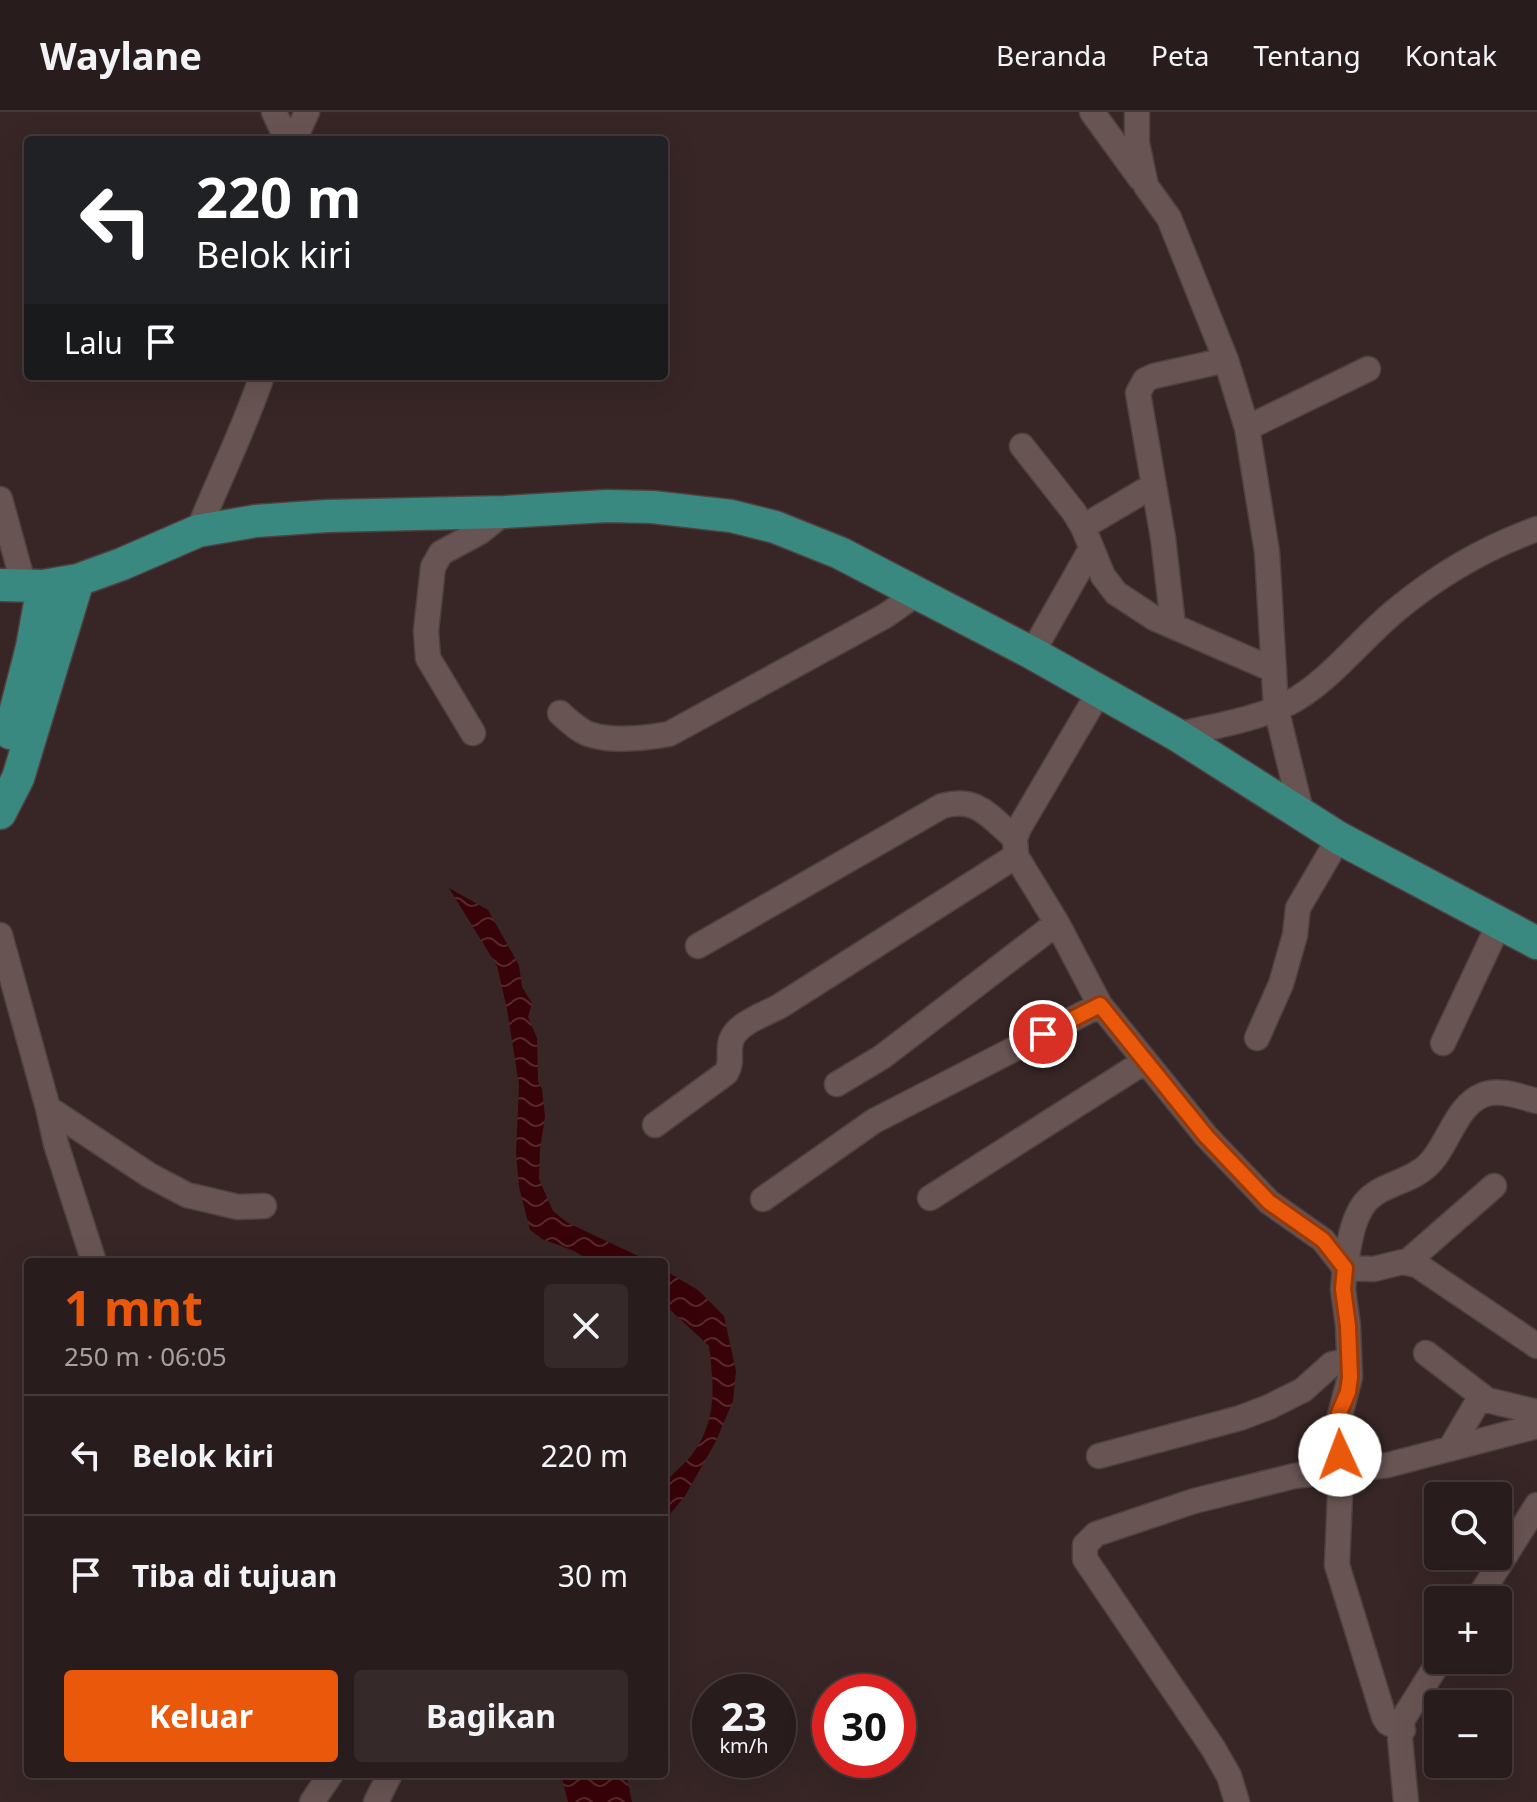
<!DOCTYPE html>
<html lang="id">
<meta charset="utf-8">
<style>
body{margin:0;font-family:"Noto Sans",sans-serif;background:#352929;color:#f1f3f6;height:100vh;display:flex;flex-direction:column;font-size:30px;white-space:nowrap}
*{box-sizing:border-box;margin:0}
p{font-size:26px;color:#a5a1a3}
.icon{flex:none;width:44px;height:44px;fill:none;stroke:currentColor;stroke-width:2;stroke-linecap:round;stroke-linejoin:round}
.map{position:relative;flex:1;overflow:hidden}
.drawer{position:absolute;left:24px;top:1146px;width:644px;height:520px;display:flex;flex-direction:column;background:#291c1c;border-radius:8px;box-shadow:0 8px 32px #0002,0 0 0 2px #453a3b}
.drawer>*{flex:none}
.guide{position:absolute;left:24px;top:24px;width:644px;height:244px;border-radius:8px;box-shadow:0 8px 32px #0002,0 0 0 2px #453a3b;background:#202124;color:#fff;overflow:hidden}
.buttons{position:absolute;left:1424px;top:1370px;display:grid;gap:16px}
.buttons a{display:grid;place-items:center;width:88px;height:88px;border-radius:8px;background:#291c1c;box-shadow:0 8px 32px #0002,0 0 0 2px #453a3b;font-size:40px}
.speed{position:absolute;left:692px;top:1562px;display:flex;gap:16px;font-size:40px;font-weight:700;text-align:center}
.speed>*{display:grid;place-content:center;width:104px;height:104px;border-radius:50%;background:#291c1c;box-shadow:0 8px 32px #0002,0 0 0 2px #453a3b;line-height:1}
.speed small{font-size:20px;font-weight:400}
.speed .limit{border:12px solid #d22;background:#fff;color:#111}
.pin{position:absolute;display:grid;place-items:center;width:68px;height:68px;color:#fff;margin:-34px;border:4px solid #fff;border-radius:50%;box-shadow:0 2px 8px #0007}
.me{position:absolute;width:88px;margin:-44px;rotate:358deg;stroke-linejoin:round;filter:drop-shadow(0 0 6px #0008)}
.turn{display:flex;align-items:center;gap:28px;height:168px;padding:0 40px;font-size:36px}
.turn .icon{width:104px;height:104px;stroke-width:2.5}
.turn b{display:block;font-size:56px;line-height:68px}
.then{display:flex;align-items:center;height:76px;padding:0 40px;background:#0003;gap:16px;font-size:30px}
.round{display:grid;place-items:center;flex:none;width:84px;height:84px;border-radius:8px;background:#352929}
.summary{display:flex;align-items:center;justify-content:space-between;height:136px;padding:0 40px}
h1{font-size:48px;font-weight:700;line-height:60px;color:#ea580c}
.primary-button{display:flex;gap:16px;margin-top:auto;padding:16px 40px}
.primary-button a{flex:1;height:92px;border-radius:8px;background:#ea580c;color:#fff;font-size:32px;font-weight:700;line-height:92px;text-align:center}
.primary-button a+a{background:#352929;color:#f1f3f6}
ul{padding:0;list-style:none}
li{display:flex;align-items:center;gap:24px;height:120px;padding:0 40px;border-top:2px solid #453a3b}
li div{flex:1}
li b{display:block;font-size:30px}
li em{font-style:normal}
header{display:flex;align-items:center;gap:48px;box-sizing:border-box;height:112px;padding:0 40px;background:#291c1c;border-bottom:2px solid #453a3b}
header strong{font-size:38px}
nav{display:flex;gap:44px;margin-inline-start:auto;font-size:28px}
.map>svg:first-child{display:block}
.water{fill:url(#water-waves)}
.lines{fill:none;stroke-linecap:round;stroke-linejoin:round}
.minor-casing{stroke:#4f4140;stroke-width:27}
.major-casing{stroke:#4f4140;stroke-width:35}
.minor{stroke:#685453;stroke-width:24}
.major{stroke:#3a8981;stroke-width:32}
.route-casing{stroke:#983908;stroke-width:20}
.route{stroke:#ea580c;stroke-width:14}
</style>
<header>
<strong>Waylane</strong>
<nav><a>Beranda</a><a>Peta</a><a>Tentang</a><a>Kontak</a></nav>
</header>
<div class="map">
<svg width="1537" height="1690" viewBox="0 0 1537 1690">
<defs>
<pattern id="water-waves" width="16" height="10" patternUnits="userSpaceOnUse" patternTransform="scale(2)"><rect width="16" height="10" fill="#380308"/><path d="M0 5q4-4 8 0t8 0" fill="none" stroke="#56282c"/></pattern>
</defs>
<rect width="100%" height="100%" fill="#372625"/>
<path class="water" d="M449,776l39,22 31,55 3,22 10,16 -4,14 9,21 1,43 4,8 3,28 -5,32 -1,30 14,32 15,12 83,39h-59l-18,-11 -32,-12 -12,-9 -11,-43 -3,-34 3,-68 -12,-76 -10,-43z
M664,1158l34,20 26,26 12,55 -3,30 -18,42 -30,53 -21,25v-36c7,-11 18,-18 26,-28 28,-35 24,-71 19,-111l-45,-42z
M561,1662h65l6,28h-64z"/>
<g class="lines">
<defs>
<path id="minor" d="M274,0l13,28
M1092,0l48,66
M1137,0v31l9,43 23,32 57,142 21,68 20,124 9,156 26,107
M294,28l13,-28
M1247,316l121,-59
M1022,334l52,66 9,15 20,49 13,17 38,25 120,52
M0,387l24,87
M1083,415l71,-42
M198,419c21,-52 46,-102 64,-155
M1173,513l-10,-87 -25,-145 7,-13 9,-4 72,-16
M1032,541l59,-104
M1099,580l-80,136 -4,10 1,18 41,67 43,82 106,131 63,66 54,38 22,28
M560,601c10,9 20,19 32,22 23,7 54,3 77,-1l216,-118 33,-23
M473,621l-45,-75 -2,-27 7,-64 8,-14 39,-21 25,-20
M1177,623c36,-9 78,-15 112,-32 39,-20 72,-64 106,-92 43,-36 89,-63 142,-82
M0,823l48,173 101,67 38,20 51,12 26,-1
M698,834l244,-140c36,-10 47,11 73,32
M1257,926l24,-54 14,-49 3,-27 41,-70
M1443,931l56,-119
M837,972l45,-27 175,-134
M48,996l8,36 38,118
M655,1013l71,-52c6,-10 3,-15 4,-26 0,-22 34,-32 50,-41l236,-150
M930,1086l214,-136
M763,1087l111,-78 226,-116
M1407,1150l87,-76
M1345,1156c4,-21 6,-46 19,-64 15,-20 45,-21 63,-38 21,-19 28,-60 56,-71 16,-7 38,2 54,6
M1426,1241l61,47 50,12
M1450,1337l31,-53
M1099,1344l141,-38 29,-11 34,-17 29,-26 16,-3
M1477,1488l60,-95
M1403,1618l-15,-7 -4,-6 -47,-152 4,-94 -3,-48 12,-46 -2,-51 -5,-37 2,-21 29,1 28,-7 15,3 120,81
M312,1690l19,-28
M376,1690l14,-28
M1237,1690l-8,-26 -16,-28 -128,-189v-14l11,-11 98,-33 100,-25 94,-11 149,-39
M1406,1690l-6,-64 3,-19 37,-59"/>
<path id="major" d="M0,473l43,1 35,-6 44,-16 76,-33 58,-10 71,-5 178,-4 102,-6 45,1 79,9 44,11 65,26 192,100 145,82 162,103 198,105
M10,621l22,-86 11,-61
M0,701l18,-35 60,-198"/>
</defs>
<use href="#minor" class="minor-casing"/>
<use href="#major" class="major-casing"/>
<use href="#minor" class="minor"/>
<use href="#major" class="major"/>
</g>
<g class="lines">
<defs>
<path id="route" d="M1043,922l57,-29 106,131 63,66 54,38 22,28 -2,21 5,37 2,51 -2,15 -9,21 1,42"/>
</defs>
<use href="#route" class="route-casing"/>
<use href="#route" class="route"/>
</g>
</svg>
<div class="buttons">
<a><svg class="icon" aria-label="search" viewBox="0 0 24 24"><circle cx="10" cy="10" r="6"/><path d="M15 15l6 6"/></svg></a>
<a>+</a>
<a>−</a>
</div>
<div class="speed"><div>23<small>km/h</small></div><div class="limit">30</div></div>
<div class="pin" style="left:1043px;top:922px;background:#d93025"><svg class="icon" aria-label="arrive" viewBox="0 0 24 24"><path d="M6 21V4h12l-3 4 3 4H6"/></svg></div>
<svg class="me" style="left:1340px;top:1343px" viewBox="-20 -20 40 40"><circle r="19" fill="#fff"/><path d="M0-13L10 11 0 6-10 11z" fill="#ea580c"/></svg>
<div class="guide">
<div class="turn"><svg class="icon" aria-label="left" viewBox="0 0 24 24"><path d="M17 20v-9H6M10 6l-5 5 5 5"/></svg><div><b>220 m</b>Belok kiri</div></div>
<div class="then">Lalu<svg class="icon" aria-label="arrive" viewBox="0 0 24 24"><path d="M6 21V4h12l-3 4 3 4H6"/></svg></div>
</div>
<section class="drawer">
<div class="summary"><div><h1>1 mnt</h1><p>250 m · 06:05</p></div><a class="round"><svg class="icon" aria-label="close" viewBox="0 0 24 24"><path d="M6 6l12 12M18 6L6 18"/></svg></a></div>
<ul>
<li><svg class="icon" aria-label="left" viewBox="0 0 24 24"><path d="M17 20v-9H6M10 6l-5 5 5 5"/></svg><div><b>Belok kiri</b></div><em>220 m</em></li>
<li><svg class="icon" aria-label="arrive" viewBox="0 0 24 24"><path d="M6 21V4h12l-3 4 3 4H6"/></svg><div><b>Tiba di tujuan</b></div><em>30 m</em></li>
</ul>
<div class="primary-button"><a>Keluar</a><a>Bagikan</a></div>
</section>
</div>
